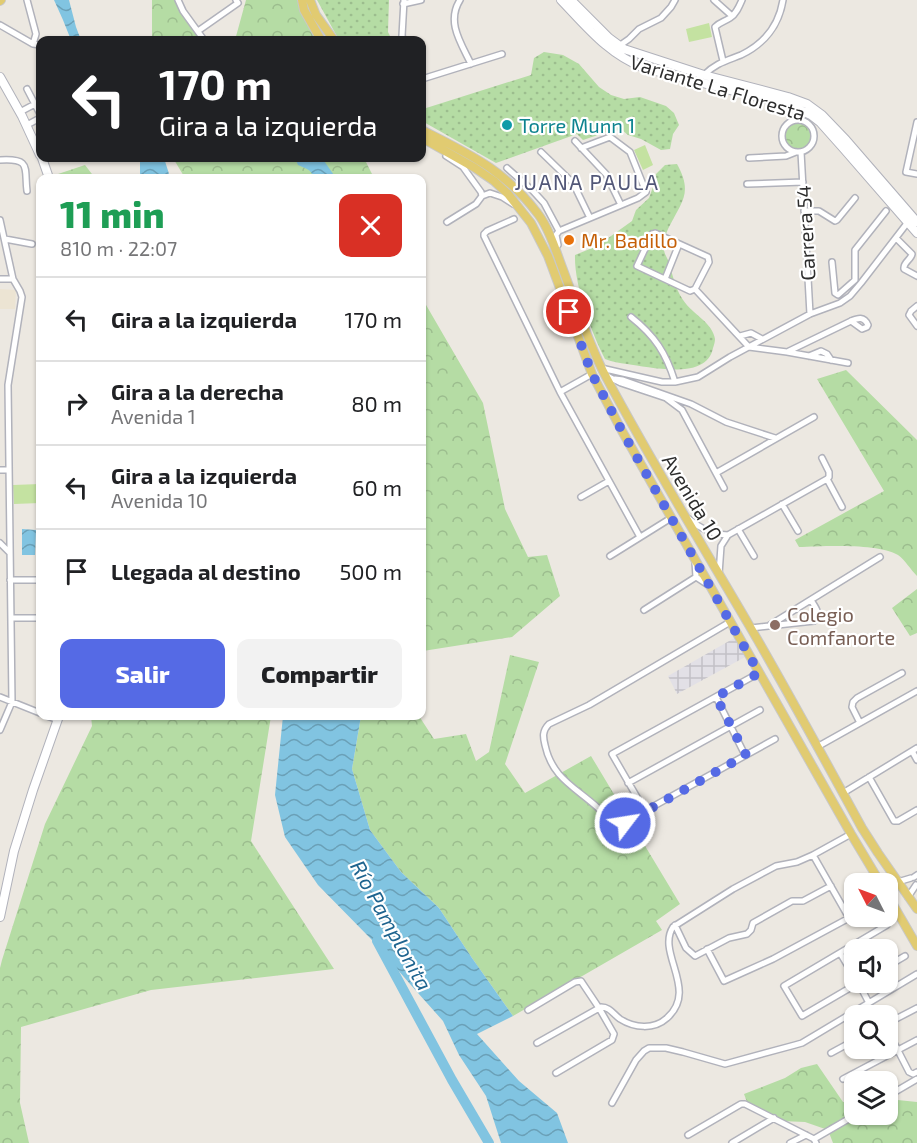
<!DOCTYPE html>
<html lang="es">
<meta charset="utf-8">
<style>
body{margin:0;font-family:"Exo 2",sans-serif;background:#f2f2f2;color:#202124;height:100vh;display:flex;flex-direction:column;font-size:22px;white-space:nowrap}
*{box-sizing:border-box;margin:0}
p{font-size:20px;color:#757577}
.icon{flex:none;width:33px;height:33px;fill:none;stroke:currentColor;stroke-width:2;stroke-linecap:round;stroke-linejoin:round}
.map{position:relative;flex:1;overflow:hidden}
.sheet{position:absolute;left:36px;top:174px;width:390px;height:546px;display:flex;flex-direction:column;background:#fff;border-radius:12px;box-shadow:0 2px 4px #0004}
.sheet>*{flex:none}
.banner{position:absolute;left:36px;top:36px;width:390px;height:126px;border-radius:12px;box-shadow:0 2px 4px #0004;background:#202124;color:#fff;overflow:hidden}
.needle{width:39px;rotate:312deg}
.buttons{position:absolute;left:844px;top:873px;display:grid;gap:12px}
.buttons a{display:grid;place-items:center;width:54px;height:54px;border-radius:12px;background:#fff;box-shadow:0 2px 4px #0004;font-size:30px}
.pin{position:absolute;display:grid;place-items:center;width:51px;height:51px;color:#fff;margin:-26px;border:3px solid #fff;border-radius:50%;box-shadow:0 2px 6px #0007}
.me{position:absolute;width:66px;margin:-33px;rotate:59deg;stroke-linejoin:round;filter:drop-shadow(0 0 4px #0008)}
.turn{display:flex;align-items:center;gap:21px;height:126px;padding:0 24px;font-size:27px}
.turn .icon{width:78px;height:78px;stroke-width:2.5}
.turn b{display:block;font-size:42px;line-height:51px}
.round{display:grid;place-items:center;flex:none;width:63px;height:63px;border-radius:12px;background:#f2f2f2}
.overview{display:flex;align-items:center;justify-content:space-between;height:102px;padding:0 24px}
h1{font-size:36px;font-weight:800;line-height:45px;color:#1e9e55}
.cta{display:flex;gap:12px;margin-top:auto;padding:12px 24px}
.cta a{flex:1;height:69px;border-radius:12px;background:#556ae5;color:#fff;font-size:24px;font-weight:800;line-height:69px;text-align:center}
.cta a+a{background:#f2f2f2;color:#202124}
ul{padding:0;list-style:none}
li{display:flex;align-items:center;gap:18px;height:84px;padding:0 24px;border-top:2px solid #e0e0e0}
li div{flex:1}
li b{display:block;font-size:22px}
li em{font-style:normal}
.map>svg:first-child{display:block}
.industrial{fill:url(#industrial-grid)}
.education{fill:#ece4d3}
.grass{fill:url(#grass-dots)}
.forest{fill:url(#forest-crowns)}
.pitch{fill:#c4e2a1}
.water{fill:url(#water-waves)}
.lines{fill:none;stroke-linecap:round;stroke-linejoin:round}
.river{stroke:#81c4e1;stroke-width:10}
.minor-casing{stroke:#b1b2bb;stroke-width:8}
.secondary-casing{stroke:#b1b2bb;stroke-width:10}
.primary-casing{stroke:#c8c8c8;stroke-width:10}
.minor{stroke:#fff;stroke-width:5}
.secondary{stroke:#fff;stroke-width:8}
.primary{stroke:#e1cb71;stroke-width:8}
.route{stroke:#556ae5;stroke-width:10;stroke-dasharray:0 18}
.culture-dot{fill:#0f9aa8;stroke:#fff;stroke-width:2}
.food-dot{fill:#e8710a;stroke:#fff;stroke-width:2}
.education-dot{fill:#8d6e63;stroke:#fff;stroke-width:2}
.labels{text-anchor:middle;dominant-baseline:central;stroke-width:4.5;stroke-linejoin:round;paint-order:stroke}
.street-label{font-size:20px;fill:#2d2d2d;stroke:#fff}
.culture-label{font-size:20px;fill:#0d838f;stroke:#fff;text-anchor:start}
.food-label{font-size:20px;fill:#c56008;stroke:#fff;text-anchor:start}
.education-label{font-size:20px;fill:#785e54;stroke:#fff;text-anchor:start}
.neighbourhood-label{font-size:21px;letter-spacing:1.5px;fill:#525778;stroke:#fff}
.water-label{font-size:21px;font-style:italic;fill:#1e648f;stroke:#fff}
</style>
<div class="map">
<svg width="917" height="1143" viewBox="0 0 917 1143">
<defs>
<pattern id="industrial-grid" width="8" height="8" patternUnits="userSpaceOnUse" patternTransform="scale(1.5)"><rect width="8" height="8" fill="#e2e0e6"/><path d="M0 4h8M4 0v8" fill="none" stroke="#c2c0c6"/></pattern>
<pattern id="grass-dots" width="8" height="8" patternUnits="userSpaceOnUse" patternTransform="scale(1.5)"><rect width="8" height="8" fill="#b5dca4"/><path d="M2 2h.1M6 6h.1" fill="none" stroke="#9cbd8e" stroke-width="1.8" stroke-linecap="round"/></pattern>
<pattern id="forest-crowns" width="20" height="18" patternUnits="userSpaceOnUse" patternTransform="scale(1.5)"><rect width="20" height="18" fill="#b5dca4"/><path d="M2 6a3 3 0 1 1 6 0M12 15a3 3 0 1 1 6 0" fill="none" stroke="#9cbd8e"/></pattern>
<pattern id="water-waves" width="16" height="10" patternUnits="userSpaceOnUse" patternTransform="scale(1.5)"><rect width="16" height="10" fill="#81c4e1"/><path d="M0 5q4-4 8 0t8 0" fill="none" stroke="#6aa0b7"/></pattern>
</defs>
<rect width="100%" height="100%" fill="#ece8e1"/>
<path class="industrial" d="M736,637l11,19 -70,38 -9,-18z"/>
<path class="education" d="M0,289l16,1 -1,19h-15z"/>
<path class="grass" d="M317,0h72l-1,32 4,8h-53z
M544,52l19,3 16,9 20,23 12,8 13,4 16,-2 26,9 8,7 5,12 -6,9 -3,15 -9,1 -20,-11 -13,-4 -6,-5 -12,1 -27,9 -6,-6 -81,29 -74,-42v-15l1,3 108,-34 3,-17z
M677,164c16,29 5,37 -8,63 -3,6 -6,15 -5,22 0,4 3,9 5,13 4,15 7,30 17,42 9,11 27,20 29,35 0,3 -1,6 -2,9 -6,33 -63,19 -86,16 -8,-1 -14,-2 -22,-5 -14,-27 -31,-74 -30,-104l22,-9 35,-25 4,-11 13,-12 4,-11 3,-13 9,-9z"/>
<path class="forest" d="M152,0h24l28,40h-52z
M246,0h54l17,40h-82z
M784 136a14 14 0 1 1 28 0a14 14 0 1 1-28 0Z
M173,158h191l10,20h-189z
M85,165l10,13h-38l-2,-3z
M422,298l61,105 22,106 23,48 19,-2 13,41 -48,41 -89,14 -1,23z
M846,370l71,70v136c-6,-6 -12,-16 -19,-21 -20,-12 -75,-9 -99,-8l-4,-7 89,-49 -67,-112z
M917,589v44l-7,3 -18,-28z
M510,655l29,7 -34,102 20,29 66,-37 89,148 -24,17 6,9 -149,86 -41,-58 -33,-50 -38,-36 -31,-42 -18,-61 9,-53h58l15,23 32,-5 10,27 13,-9z
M91,716h180l-20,125 83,128 -183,21 -130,37 -1,76 9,40h-29v-175l2,-8 43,-136 47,-98z
M817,1064l26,38h12v12h33v-15l29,3v41h-84l-5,-13 -23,-8 -24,-1 -34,-19 -3,-8 41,-16 16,-10z"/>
<path class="pitch" d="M709,23l3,14 -23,5 -3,-13z
M645,145l8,20 -10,5 -9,-20z
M40,484v19l-26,1 -1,-19z"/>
<path class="water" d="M54,0h15l7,27 5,13h-10l-8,-20z
M140,158h24l6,19 10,1h-40z
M295,158h27l14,20h-24l1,-2c-2,-7 -9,-8 -15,-11z
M22,529l14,1 -1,25h-13z
M283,716h78l-9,53 18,61 31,42 38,36 33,50 41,58 -36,18 42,47 38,32 11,30h-67l-15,-47 -27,-41 -16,-34 -33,-37 -39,-45 -53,-54 -33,-48 -10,-42z"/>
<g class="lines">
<path class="river" d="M377,941l75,139 37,63"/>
<defs>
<path id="minor" d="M27,0l9,34 -3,10
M178,0l5,11 21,29
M404,0l-2,36 2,4
M460,0c-14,22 1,43 11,64
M714,0l18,16
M403,4l18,-4
M0,25l33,19 7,1
M198,31l40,-28 -2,-3
M619,46l10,-7 10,-10 22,-11 10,-11 4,-7
M723,61l-8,-34c5,-5 9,-5 15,-9 6,-4 9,-11 12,-18
M704,75c12,-12 22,-14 37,-20 23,-11 38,-30 42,-55
M422,79l80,-25
M27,89l13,25
M20,112l15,-8
M782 136a16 16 0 1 1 32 0a16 16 0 1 1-32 0Z
M917,122l-11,50 11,2
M27,125l13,-7
M575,141l31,33 15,31
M541,152l32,31 17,35
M801,152l9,162
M446,156l17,11 18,25 1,4
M749,158l37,-2 10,-4
M0,160c32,-2 24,8 27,31
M507,168l26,23 11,12 15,28
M747,184l56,-2
M804,211h15l16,10 2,-1 18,-22
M514,219l-27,12 -3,3v2l76,156 80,145
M0,220l13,59 7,12 2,6 -14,88 4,317 -12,28
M447,222l29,-18 6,-8 8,-3 12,4 11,7
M896,238l16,16c-1,6 -9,8 -8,15l13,7
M5,239l27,5
M555,248l3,-3 -2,-10 3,-4 79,-33 8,-6 -16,-40 -20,-15 -29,11
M832,262l3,31 3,2 17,-15v-30l31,-39
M0,279h13
M665,279l14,-35
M695,289l14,-27 -1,-5 -53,-24 -3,1 -15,32 53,25 5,-2 54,58 38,5 61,11
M917,306l-6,5 -2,4 8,11
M631,317c24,19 35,36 44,65
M740,336l11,-3 11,6
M789,351l62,-30c7,-3 13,-5 17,4l-1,2 -5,2 -11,-8
M809,356l12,-5 6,3 4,6
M601,368l61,14h13l23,-5 32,-20 80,-43 30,-11 10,-7 11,-13 47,-61
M607,376l14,7 45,15 16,12 42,78
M615,379l8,1 68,24 35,18 49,16
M560,392l32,-18
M0,470h9
M716,473l98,-56
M827,479l15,28
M581,497l28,-16
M782,504l16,27
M689,519c12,10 23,15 39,16
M738,529l16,27
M0,543l10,10
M610,556l61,-38
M695,562l1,15 12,8
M719,574l2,-28 7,-11 99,-56 2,-2v-5l-7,-14
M10,580h30
M644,610l52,-33
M11,618h29
M730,622l-141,83 -40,19c-7,7 -6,13 -4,21 7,33 30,42 53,63 7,6 8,18 18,19l159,-88
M770,625l110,-68
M751,628l63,-7c8,-7 1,-14 -3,-21
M0,697l40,16
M716,697l29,58
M47,716l11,4
M860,723l-8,-16 1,-5 4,-4 45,-25
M817,747l100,-56
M912,751l5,9
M869,777l25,44h4l19,-11
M628,783l132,-73
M843,793l74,-45
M645,811l-33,-57 147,-81
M914,877l3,-2
M898,880l3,1 10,-3
M908,897l8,-12
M675,925l11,23 9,8 34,-18 18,-4 4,-4 2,-7 39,-22h11l28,-15
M707,949l17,32 49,-22 76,-41 -36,-63
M840,953l15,25
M888,966l17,-10
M858,982l11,21
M860,982l-58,34 -18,-30 103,-61
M528,1010l47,-28 6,-1 18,27 15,26 -2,6 -56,33
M888,1023l29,-15
M888,1031l21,41 4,2 4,-2
M537,1043l64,-36c9,0 12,7 19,12 14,9 34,11 47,-1 32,-28 -11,-65 6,-91l60,-38 43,-23 21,-4 16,-7 38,-21
M831,1053l24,-13
M843,1079l74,-39
M888,1096l29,-17
M612,1103l24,-43 8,-9 5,-3h17l17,4 42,12 70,-19 7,-2 115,-69
M688,1135l53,-31h4l69,35 2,4
M814,1139l43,-25
M732,1143l42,-25
M790,1143l16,-8"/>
<path id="secondary" d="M561,0c26,27 47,54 83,68l145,37 22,10 9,7 24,27 73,84
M571,0l38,38 15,11 80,26 84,22 19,7 15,11 24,25 71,82
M0,77l22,39 18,39
M42,158l7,20
M0,917l14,-66 19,-61 26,-74"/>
<path id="primary" d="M302,0l2,10 17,30
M310,0l6,15 18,25
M0,1l1,-1
M422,130c47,24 83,40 116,84 11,14 18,37 24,53 14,37 26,76 44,110 45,84 95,166 143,248 39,67 76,135 113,203l16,25 39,56
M422,138l53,30 19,13 14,13 23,29 17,33 44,118 30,57 229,403 30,50
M888,896l29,50"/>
</defs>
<use href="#minor" class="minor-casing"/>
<use href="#secondary" class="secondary-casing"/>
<use href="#primary" class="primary-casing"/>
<use href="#minor" class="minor"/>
<use href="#secondary" class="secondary"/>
<use href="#primary" class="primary"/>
</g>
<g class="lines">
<path class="route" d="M569,312l23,62 30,57 137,242 -43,24 30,58 -121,68"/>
</g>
<circle class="culture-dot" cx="507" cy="125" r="6"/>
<circle class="food-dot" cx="569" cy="240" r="6"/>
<circle class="education-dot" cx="775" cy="625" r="6"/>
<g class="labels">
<g class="street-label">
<text transform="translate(718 87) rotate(17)">Variante La Floresta</text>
<text transform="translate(805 233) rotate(-93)">Carrera 54</text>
<text transform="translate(693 497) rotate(59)">Avenida 10</text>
</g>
<g class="culture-label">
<text x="519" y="125">Torre Munn 1</text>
</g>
<g class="food-label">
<text x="581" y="240">Mr. Badillo</text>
</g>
<g class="education-label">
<text x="787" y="614">Colegio<tspan x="787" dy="23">Comfanorte</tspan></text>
</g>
<g class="neighbourhood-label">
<text x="587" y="181">JUANA PAULA</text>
</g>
<g class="water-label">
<text transform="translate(392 925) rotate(61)">Río Pamplonita</text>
</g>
</g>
</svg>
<div class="buttons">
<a><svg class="needle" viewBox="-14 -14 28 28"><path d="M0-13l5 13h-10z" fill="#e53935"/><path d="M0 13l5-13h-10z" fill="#757577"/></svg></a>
<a><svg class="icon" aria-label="sound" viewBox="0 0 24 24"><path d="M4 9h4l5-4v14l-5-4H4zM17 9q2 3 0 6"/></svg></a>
<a><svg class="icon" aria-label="search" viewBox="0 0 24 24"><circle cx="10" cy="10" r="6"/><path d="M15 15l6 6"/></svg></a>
<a><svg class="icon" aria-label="layers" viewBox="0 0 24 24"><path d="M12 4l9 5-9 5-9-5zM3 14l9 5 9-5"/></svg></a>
</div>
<div class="pin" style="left:569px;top:312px;background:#d93025"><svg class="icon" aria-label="arrive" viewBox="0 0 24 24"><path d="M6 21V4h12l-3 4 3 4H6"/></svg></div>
<svg class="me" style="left:625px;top:823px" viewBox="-20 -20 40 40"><circle r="17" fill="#556ae5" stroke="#fff" stroke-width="3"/><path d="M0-11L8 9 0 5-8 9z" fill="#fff"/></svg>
<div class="banner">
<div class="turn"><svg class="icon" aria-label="left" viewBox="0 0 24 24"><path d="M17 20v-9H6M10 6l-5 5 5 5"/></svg><div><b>170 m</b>Gira a la izquierda</div></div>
</div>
<section class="sheet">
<div class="overview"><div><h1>11 min</h1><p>810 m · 22:07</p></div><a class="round" style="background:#d93025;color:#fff"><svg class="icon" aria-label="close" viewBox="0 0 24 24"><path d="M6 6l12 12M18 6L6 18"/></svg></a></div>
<ul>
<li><svg class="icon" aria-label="left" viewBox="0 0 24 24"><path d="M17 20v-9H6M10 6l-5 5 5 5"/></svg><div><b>Gira a la izquierda</b></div><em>170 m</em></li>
<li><svg class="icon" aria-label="right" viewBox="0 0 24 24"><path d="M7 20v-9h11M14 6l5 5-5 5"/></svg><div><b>Gira a la derecha</b><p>Avenida 1</p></div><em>80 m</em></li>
<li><svg class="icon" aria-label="left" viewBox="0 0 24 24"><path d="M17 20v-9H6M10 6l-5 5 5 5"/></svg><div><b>Gira a la izquierda</b><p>Avenida 10</p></div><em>60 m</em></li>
<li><svg class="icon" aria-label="arrive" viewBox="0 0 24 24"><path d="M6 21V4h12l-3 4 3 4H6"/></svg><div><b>Llegada al destino</b></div><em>500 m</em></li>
</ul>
<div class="cta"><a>Salir</a><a>Compartir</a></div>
</section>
</div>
